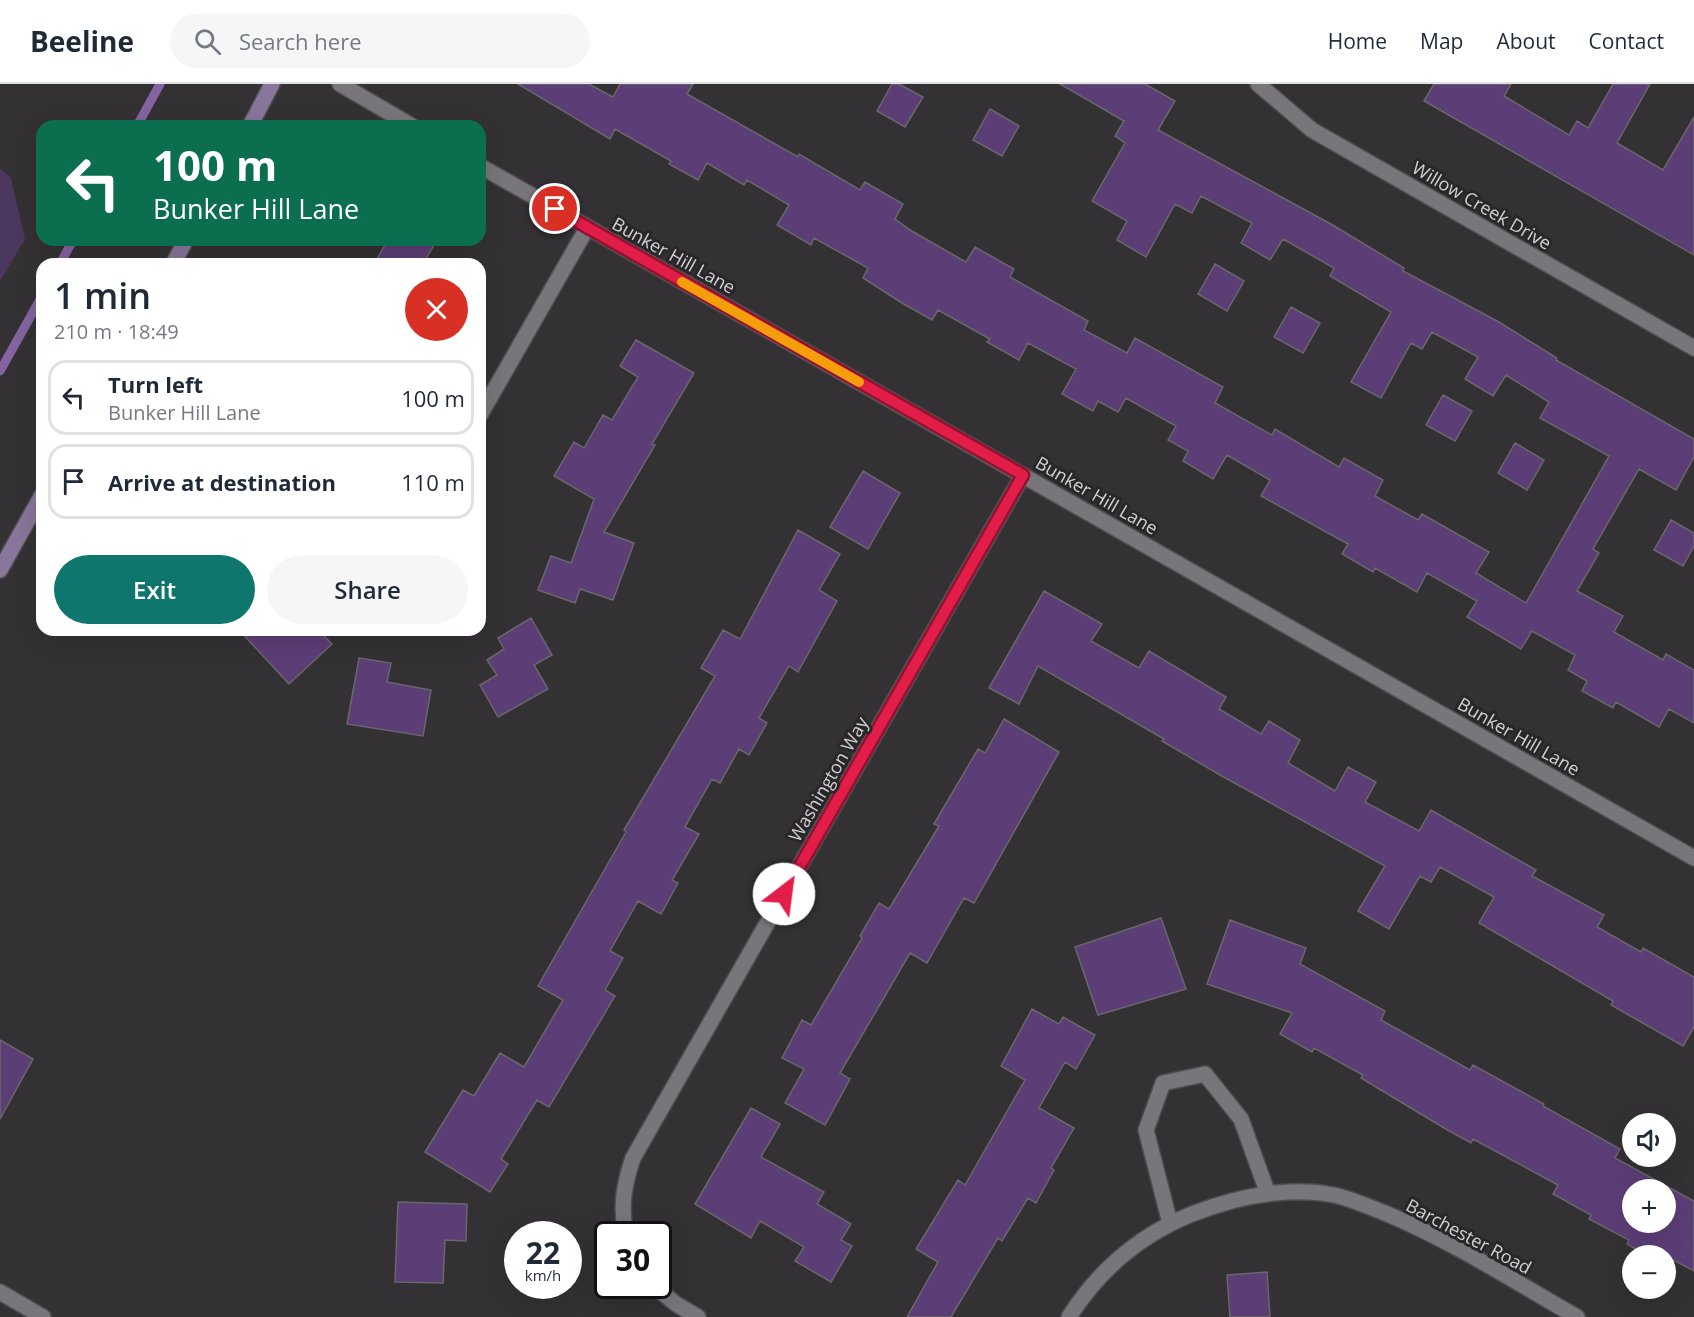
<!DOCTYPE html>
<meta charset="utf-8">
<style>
body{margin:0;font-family:"Open Sans",sans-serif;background:#f6f6f7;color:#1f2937;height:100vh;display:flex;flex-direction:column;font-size:22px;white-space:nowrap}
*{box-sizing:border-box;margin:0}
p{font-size:20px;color:#747a83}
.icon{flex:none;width:33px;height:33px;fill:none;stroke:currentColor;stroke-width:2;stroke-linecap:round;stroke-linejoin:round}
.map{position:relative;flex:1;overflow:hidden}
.sheet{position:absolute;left:36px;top:174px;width:450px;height:378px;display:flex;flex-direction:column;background:#fff;border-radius:18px;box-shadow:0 6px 24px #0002}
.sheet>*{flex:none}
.hud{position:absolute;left:36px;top:36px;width:450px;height:126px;border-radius:18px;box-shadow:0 6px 24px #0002;background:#0b6e4f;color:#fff;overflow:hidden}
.buttons{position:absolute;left:1622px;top:1029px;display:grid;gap:12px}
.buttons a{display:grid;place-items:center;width:54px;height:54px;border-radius:50%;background:#fff;box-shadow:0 6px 24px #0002;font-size:30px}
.speed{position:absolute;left:504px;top:1137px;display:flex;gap:12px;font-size:30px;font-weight:700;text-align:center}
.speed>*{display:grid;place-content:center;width:78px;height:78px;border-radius:50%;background:#fff;box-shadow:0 6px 24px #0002;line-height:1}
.speed small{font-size:15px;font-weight:400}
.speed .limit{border:3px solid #111;border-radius:9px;background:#fff;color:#111}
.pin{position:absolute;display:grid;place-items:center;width:51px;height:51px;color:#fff;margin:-26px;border:3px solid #fff;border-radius:50%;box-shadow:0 2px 6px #0007}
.me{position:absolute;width:66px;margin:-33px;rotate:30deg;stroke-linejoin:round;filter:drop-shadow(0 0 4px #0008)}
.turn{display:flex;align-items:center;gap:21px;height:126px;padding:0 18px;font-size:27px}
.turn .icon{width:78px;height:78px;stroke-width:2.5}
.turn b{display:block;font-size:42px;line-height:51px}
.round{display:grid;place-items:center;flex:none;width:63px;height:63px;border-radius:32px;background:#f6f6f7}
.summary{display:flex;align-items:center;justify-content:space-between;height:102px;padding:0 18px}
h1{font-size:36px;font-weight:600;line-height:45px}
.button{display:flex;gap:12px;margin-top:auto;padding:12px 18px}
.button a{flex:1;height:69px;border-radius:36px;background:#0f766e;color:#fff;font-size:24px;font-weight:600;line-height:69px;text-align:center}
.button a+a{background:#f6f6f7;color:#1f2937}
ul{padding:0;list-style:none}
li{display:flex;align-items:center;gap:18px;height:75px;margin:0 12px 9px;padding:0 6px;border:3px solid #e0e1e3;border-radius:18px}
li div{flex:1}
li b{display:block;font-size:22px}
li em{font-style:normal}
header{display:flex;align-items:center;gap:36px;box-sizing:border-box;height:84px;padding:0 30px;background:#fff;border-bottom:2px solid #e0e1e3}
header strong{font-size:28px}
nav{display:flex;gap:33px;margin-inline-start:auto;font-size:21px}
.search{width:420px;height:54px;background:#f6f6f7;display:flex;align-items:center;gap:15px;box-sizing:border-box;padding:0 21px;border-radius:33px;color:#747a83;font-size:22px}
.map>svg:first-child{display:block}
.green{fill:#4c375f}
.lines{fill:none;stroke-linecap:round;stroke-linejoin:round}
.stream{stroke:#8364a0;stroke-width:9}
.building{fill:#5c3e77;stroke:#69676b;stroke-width:1.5;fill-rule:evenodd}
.minor-casing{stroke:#4d4d4f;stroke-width:18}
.tertiary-casing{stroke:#4d4d4f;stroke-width:18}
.secondary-casing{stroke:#4d4d4f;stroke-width:18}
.minor{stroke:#78767a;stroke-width:15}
.tertiary{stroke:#78767a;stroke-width:15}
.secondary{stroke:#89769b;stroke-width:15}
.route-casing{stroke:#92132f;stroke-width:15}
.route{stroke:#e11d48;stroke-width:10}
.slow{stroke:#f59e0b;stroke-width:10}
.labels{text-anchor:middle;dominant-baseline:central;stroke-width:6;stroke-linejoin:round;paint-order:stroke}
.street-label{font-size:18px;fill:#d1d1d3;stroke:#29272a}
</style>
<header>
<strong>Beeline</strong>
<div class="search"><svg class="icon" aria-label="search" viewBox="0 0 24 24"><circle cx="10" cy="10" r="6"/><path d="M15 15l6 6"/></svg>Search here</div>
<nav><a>Home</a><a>Map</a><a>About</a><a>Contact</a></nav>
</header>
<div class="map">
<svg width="1694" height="1233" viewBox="0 0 1694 1233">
<rect width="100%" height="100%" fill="#333134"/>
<path class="green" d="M0,84l11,10 14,61 -25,42z"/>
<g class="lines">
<path class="stream" d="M137,42l23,-42
M60,180l13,-24
M0,287l42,-75"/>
</g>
<path class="building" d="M518,0h71l24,13 7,-13h73l-6,10 111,63 1,-3 61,36 5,-8 38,22 -8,15 15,11 56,32 9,-15 39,22 -4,8 78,44 -4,9 43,23 8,-15 88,49 -8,16 57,32 3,-6 64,38 5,-9 39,22 -8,16 43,24 4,-6 67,38 -13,21 50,30 83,-147 -69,-38 9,-16 -43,-27 -13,21 -28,-17 13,-22 -46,-25 -10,17 -11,-6 -30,55 -30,-16 40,-70 -61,-36 4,-8 -51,-29 -13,21 -29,-17 11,-20 -51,-27 -9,17 -17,-9 -29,53 -29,-17 10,-19 -35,-20 33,-58 -10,-7 9,-15 -64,-37h85l30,17 -17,29 173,94 73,44 -1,3 96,51 58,36 -1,2 138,79v18l-18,33 -37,-21 -46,80 6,4 -22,38 46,25 -9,16 49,28 3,-6 28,16v53l-25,-14 -10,18 -43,-25 -3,6 -31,-17 5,-10 -19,-11 7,-15 -43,-24 -11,18 -54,-32 10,-16 -50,-28 -10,19 -42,-24 -2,4 -31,-18 6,-10 -87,-48 9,-16 -43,-25 -14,24 -30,-18 5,-10 -20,-11 8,-14 -50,-28 -8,14 -20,-11 -5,10 -31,-17 14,-25 -48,-26 -9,17 -32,-18 3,-3 -52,-29 -6,10 -30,-17 -39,-25 5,-10 -54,-30 -3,7 -34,-20 12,-20 -42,-25 -3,5 -37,-22 -9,17 -29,-16 2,-3 -56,-32 -5,10z
M892,0h7l24,13 -18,30 -28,-16z
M1434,0h77l-7,12 65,39 8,-14 11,7 25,-44h37l-33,59 46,27 31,-53v138l-270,-154z
M990,25l29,17 -17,30 -29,-16z
M388,156h49l-14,24h-49z
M1215,180l29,17 -17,30 -29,-17z
M1291,223l29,16 -17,30 -29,-16z
M636,256l58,33 -42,71 3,1 -51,87 30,11 -21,57 -33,-11 -5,14 -37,-13 13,-34 20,7 23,-64 -40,-23 20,-34 10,6 19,-33 9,5 26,-43 -18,-11z
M1443,311l29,16 -17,30 -29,-16z
M1515,359l29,17 -17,30 -29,-17z
M863,387l37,22 -32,56 -38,-22z
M1671,436l23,13v13l-11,20 -29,-16z
M798,446l42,24 -21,36 18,11 -39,71 -9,-6 -30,52 8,5 -18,32 -10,-6 -19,34 -8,-4 -27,48 14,7 -27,46 6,3 -17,31 -23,-13 -28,50 13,7 -18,32 10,6 -66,111 -12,-7 -36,59 7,5 -18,28 -65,-40 38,-62 11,6 26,-43 24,14 39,-67 -25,-14 88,-154 -2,-2 91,-154 -14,-8 22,-38 17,9z
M1044,507l58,33 -11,17 48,27 10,-17 77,46 -7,12 42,25 8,-13 31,19 -12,23 47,28 13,-24 28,15 -11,20 54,29 12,-21 105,60 -4,6 72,39 -7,12 44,25 2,-4 51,29v50l-11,19 -72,-41 2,-4 -134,-78 15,-26 -54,-30 -9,15 -11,-6 -31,53 -31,-18 27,-45 -165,-91 -58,-34 2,-2 -126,-73 -19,38 -30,-16z
M531,534l21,37 -18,10 14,24 -50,28 -18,-32 17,-10 -10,-15 17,-11 -6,-11z
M239,546h79l14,14 -43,40z
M359,574l32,5 -4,19 44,8 -8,46 -76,-12z
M1004,635l55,33 -85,151 -10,-5 -37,65 -17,-10 -70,120 10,6 -25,46 -40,-22 19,-34 -22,-11 20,-38 9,5 51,-87 -2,-2 19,-33 10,6 50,-83 -5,-2 44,-75 7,4z
M1161,834l25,71 -88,26 -23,-68z
M1230,836l76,28 -6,16 85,47 -4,9 89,50 3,-5 71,39 -1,2 77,43 -5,9 79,43v70l-28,-15h-19l-20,-12 2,-4 -40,-21 2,-4 -38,-21 5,-9 -85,-46 -2,4 -27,-15 -83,-50 2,-3 -49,-27 -2,4 -32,-18 12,-21 -85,-29zM1632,1106h33v32h-33z
M1032,925l27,15 4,-7 32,18 -19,34 -11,-7 -26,46 35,20 -23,40 3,2 -18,33 -8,-5 -26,43 -4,-3 -47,79h-44l31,-55 -22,-13 42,-69 7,5 60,-105 -24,-14z
M0,956l33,19 -33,60z
M751,1024l29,16 -19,33 63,35 -7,12 34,20 -10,16 11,6 -21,36 -36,-21 9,-14 -44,-26 -9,17 -56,-34z
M398,1118l69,2 -1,37 -21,-1 -2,43 -48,-1z
M1267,1188l3,45h-40l-3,-42z"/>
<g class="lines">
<defs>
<path id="minor" d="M340,0l72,42
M1258,0l54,46 382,218
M480,82l1214,692
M480,331l107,-187
M1170,1139l-24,-93 17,-47 42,-9 36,45 27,75
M626,1150c-6,-26 -2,-50 7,-76l390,-683
M654,1202l22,18 22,13
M1069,1233c30,-47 71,-82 123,-103 44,-17 95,-28 142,-19 18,4 35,12 51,18 67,28 129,68 192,104"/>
<path id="tertiary" d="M0,1208l43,25"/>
<path id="secondary" d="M250,42l22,-42
M173,180l13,-24
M0,486l42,-75"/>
</defs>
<use href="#minor" class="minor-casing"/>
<use href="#tertiary" class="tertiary-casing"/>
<use href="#secondary" class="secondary-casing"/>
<use href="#minor" class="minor"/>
<use href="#tertiary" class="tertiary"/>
<use href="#secondary" class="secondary"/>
</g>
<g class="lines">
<defs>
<path id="route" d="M555,125l468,266 -239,419"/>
</defs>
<use href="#route" class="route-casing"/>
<use href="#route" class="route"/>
<path class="slow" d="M682,198l177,100"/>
</g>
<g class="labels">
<g class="street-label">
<text transform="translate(1482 121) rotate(30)">Willow Creek Drive</text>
<text transform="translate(674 171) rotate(29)">Bunker Hill Lane</text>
<text transform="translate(1097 411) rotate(30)">Bunker Hill Lane</text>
<text transform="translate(1519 652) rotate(30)">Bunker Hill Lane</text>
<text transform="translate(828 695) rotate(-60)">Washington Way</text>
<text transform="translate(1469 1152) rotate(28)">Barchester Road</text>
</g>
</g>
</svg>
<div class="buttons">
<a><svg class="icon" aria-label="sound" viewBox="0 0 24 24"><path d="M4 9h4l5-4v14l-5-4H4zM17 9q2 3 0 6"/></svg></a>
<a>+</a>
<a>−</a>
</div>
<div class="speed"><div>22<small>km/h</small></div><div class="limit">30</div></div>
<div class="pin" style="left:555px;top:125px;background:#d93025"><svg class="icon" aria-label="arrive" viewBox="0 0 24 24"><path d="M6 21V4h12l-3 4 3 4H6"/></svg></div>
<svg class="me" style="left:784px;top:810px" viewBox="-20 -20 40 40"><circle r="19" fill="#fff"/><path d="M0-13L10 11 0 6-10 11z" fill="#e11d48"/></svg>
<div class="hud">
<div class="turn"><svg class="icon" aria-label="left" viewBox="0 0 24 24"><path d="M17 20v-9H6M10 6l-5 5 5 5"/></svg><div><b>100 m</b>Bunker Hill Lane</div></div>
</div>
<section class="sheet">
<div class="summary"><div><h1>1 min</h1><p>210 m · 18:49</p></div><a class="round" style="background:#d93025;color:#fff"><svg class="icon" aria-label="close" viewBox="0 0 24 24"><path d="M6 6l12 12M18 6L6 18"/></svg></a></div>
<ul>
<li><svg class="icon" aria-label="left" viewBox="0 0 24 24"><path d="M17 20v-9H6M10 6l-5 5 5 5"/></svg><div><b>Turn left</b><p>Bunker Hill Lane</p></div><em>100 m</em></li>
<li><svg class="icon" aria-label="arrive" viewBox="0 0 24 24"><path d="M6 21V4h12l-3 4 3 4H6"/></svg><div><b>Arrive at destination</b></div><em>110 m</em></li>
</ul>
<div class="button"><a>Exit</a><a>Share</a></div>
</section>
</div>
